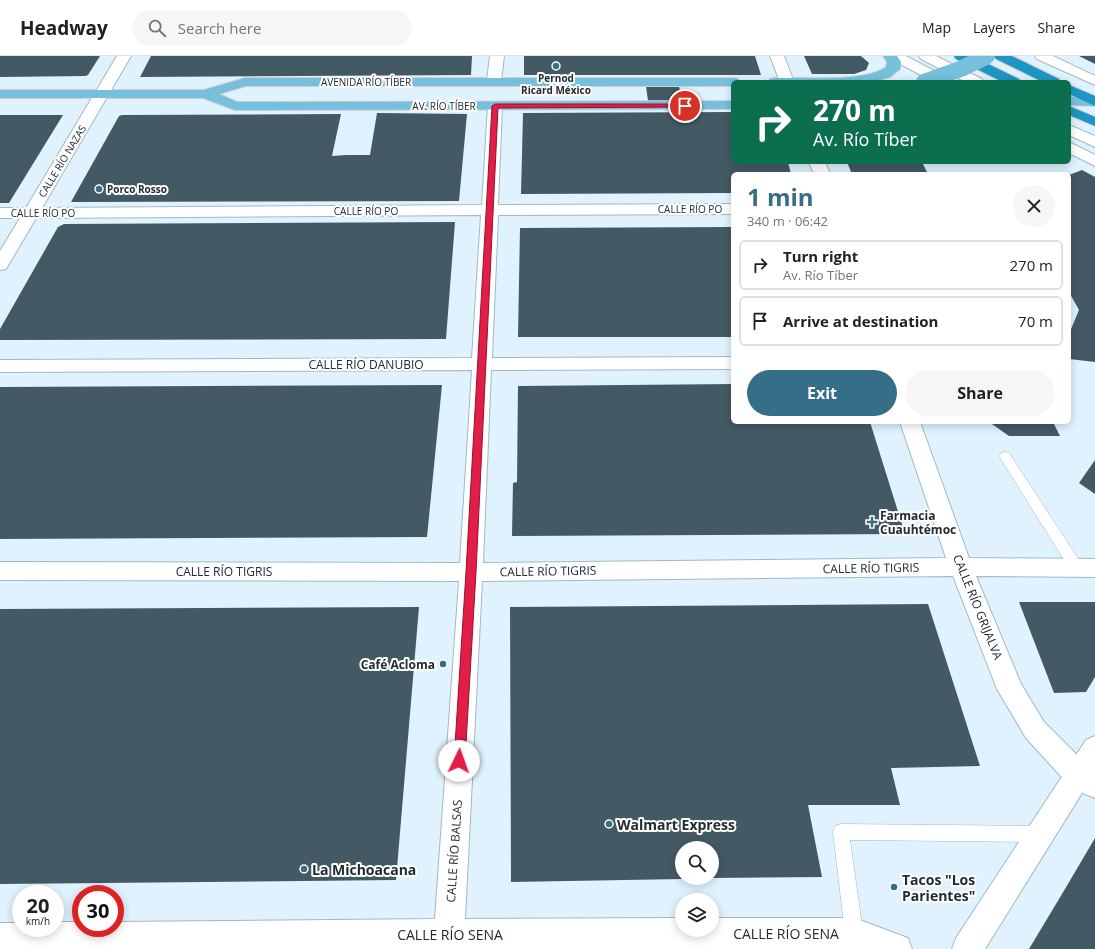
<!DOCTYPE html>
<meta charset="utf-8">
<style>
body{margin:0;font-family:"Open Sans",sans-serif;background:#f6f6f6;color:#202124;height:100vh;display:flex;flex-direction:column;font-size:15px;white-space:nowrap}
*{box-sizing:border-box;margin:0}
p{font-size:13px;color:#757577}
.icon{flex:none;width:22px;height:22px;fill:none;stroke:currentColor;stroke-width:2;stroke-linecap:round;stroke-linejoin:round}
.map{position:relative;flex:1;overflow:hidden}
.details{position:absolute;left:731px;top:116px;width:340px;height:252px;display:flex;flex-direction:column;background:#fff;border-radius:6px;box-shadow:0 2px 10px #0003}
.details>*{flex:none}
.guide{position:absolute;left:731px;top:24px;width:340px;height:84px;border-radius:6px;box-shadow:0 2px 10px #0003;background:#0b6e4f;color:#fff;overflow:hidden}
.controls{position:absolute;left:675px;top:785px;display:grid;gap:8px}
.controls a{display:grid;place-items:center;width:44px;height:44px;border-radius:50%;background:#fff;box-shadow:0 2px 10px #0003;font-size:20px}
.speed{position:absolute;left:12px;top:829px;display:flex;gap:8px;font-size:20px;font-weight:700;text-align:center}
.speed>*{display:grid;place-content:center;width:52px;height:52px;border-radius:50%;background:#fff;box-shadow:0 2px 10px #0003;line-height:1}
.speed small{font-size:10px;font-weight:400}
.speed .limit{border:6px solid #d22;background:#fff;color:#111}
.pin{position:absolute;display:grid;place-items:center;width:34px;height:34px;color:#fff;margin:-17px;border:2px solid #fff;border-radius:50%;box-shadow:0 1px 4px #0007}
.me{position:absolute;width:44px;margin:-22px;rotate:3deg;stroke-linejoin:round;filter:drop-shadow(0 0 3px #0008)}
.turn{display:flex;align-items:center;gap:14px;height:84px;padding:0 16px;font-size:18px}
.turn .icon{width:52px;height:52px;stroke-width:2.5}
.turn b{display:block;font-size:28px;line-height:34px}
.round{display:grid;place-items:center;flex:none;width:42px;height:42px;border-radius:21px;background:#f6f6f6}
.head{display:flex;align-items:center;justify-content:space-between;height:68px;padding:0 16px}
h1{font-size:24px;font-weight:700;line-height:30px;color:#366e88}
.button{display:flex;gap:8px;margin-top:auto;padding:8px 16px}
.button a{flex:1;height:46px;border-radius:24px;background:#366e88;color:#fff;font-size:16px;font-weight:700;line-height:46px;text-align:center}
.button a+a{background:#f6f6f6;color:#202124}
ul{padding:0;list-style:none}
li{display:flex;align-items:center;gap:12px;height:50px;margin:0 8px 6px;padding:0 8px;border:2px solid #e0e0e0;border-radius:6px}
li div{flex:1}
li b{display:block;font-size:15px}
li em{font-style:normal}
header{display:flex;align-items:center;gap:24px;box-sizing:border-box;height:56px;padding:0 20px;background:#fff;border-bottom:1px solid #e0e0e0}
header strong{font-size:19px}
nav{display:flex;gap:22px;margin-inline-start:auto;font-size:14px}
.search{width:280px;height:36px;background:#f6f6f6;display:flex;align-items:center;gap:10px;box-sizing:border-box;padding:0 14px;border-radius:22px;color:#757577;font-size:15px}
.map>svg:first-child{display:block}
.building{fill:#435964}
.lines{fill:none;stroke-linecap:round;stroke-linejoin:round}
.lane-casing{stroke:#a1b9c5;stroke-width:1}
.street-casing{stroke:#a1b9c5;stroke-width:2}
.secondary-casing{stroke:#a1b9c5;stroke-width:2}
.primary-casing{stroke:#ced0d1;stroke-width:2}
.highway-casing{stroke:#ced0d1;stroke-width:2}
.lane{fill:#fff;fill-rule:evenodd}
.street{fill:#fff;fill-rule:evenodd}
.secondary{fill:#fff;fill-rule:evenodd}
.primary{fill:#77c0dc;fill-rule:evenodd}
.highway{fill:#1d96c5;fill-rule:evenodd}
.primary-bridge-casing{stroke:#ced0d1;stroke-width:16;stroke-linecap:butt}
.primary-bridge{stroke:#77c0dc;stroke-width:16}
.route{fill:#e11d48;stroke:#92132f}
.poi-dot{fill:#366e88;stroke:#fff;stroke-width:1.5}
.labels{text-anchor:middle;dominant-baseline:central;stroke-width:4;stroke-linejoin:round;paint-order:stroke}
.far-poi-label{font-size:10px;font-weight:bold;fill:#222b30;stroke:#fff}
.far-street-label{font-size:10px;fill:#222b30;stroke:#fff}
.street-label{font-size:12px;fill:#222b30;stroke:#fff}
.poi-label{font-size:12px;font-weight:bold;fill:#222b30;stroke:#fff;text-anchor:start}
.near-poi-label{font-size:14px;font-weight:bold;fill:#222b30;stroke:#fff;text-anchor:start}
.near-street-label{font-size:14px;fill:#222b30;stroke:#fff}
</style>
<header>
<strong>Headway</strong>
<div class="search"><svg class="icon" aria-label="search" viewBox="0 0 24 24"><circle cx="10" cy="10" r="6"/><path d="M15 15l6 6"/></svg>Search here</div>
<nav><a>Map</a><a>Layers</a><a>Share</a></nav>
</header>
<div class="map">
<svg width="1095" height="893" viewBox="0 0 1095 893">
<rect width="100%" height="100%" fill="#dff2fd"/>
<path class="building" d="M0,0h100l-12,19 -3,1 -85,1z
M151,0h321l-1,19 -331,2z
M524,0h231l6,19h-237z
M804,0h57l8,7 -3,7 -12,4h-42z
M1079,0h16v8z
M646,30h33l1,5h9l2,10h-43z
M733,56v50h55l3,12h-58v19l-212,1 2,-81z
M377,57l90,1 -8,87 -388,1 48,-86 3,-1 219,-1 -9,42 14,-1h24z
M0,59h63l-54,88h-9z
M847,106h75l6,12h-76z
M1082,114l13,7v185l-26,-3v-25l10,-24 -10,-18v-117z
M455,166l-9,117 -446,1v-11l58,-102 6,-3z
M733,171v110h-215l2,-109z
M733,328v38h137l35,112 -393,2 1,-53 4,-1 1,-96z
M442,329l-15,152 -427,2v-152z
M989,366h64l7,14h-51z
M1095,404v34l-16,-11z
M1019,546h76v75l-9,15 -32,1z
M928,548l52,162 -89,2 9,37h-92l14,72 -110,1v-30h-30v31l-171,3 -1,-275z
M419,551l-23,273 -396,4v-275z
M1095,782v111h-66l36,-60z"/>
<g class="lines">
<defs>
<path id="lane" d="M1005,396l4,1 72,110 2,4 -2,4 -5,1 -5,-1 -72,-115 2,-3z
M841,768l200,2 6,2 2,6 -2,6 -6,2 -191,-2 13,93 -3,6 -6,3 -6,-3 -3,-6 -12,-101 2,-6z"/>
<path id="street" d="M117,0h14l-89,152 440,-3 6,-99 2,-3 5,-1 5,1 2,3 -4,99 235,-1v10l-235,1 -6,143 241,-1v12l-242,1 -8,193 463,-5 -46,-136h20l49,136 126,1v18l-119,-1 45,108 23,38 44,44 7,5v27l-10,-4 -17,-10 -42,-46 -29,-49 -44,-113 -471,5 -17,338 217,-1v12h30v-12h142l54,20 4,11h-912v-26h21v5h34v-6h26v6h34v-6l320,-3 24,-338 -459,-1v-18l460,1 12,-193 -472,2v-12l472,-2 9,-143 -445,3 -30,51 -6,1v-19l20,-33h-20v-10h26z
M770,0h14l10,26h-14z
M809,106h16l5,12h-16z"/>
<path id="secondary" d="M490,0h14l-3,25 -2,3 -5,1 -5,-1 -2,-3z
M889,0h17l40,21 2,3 -1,2h-13l-43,-23z
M919,0h17l46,23 2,3h-18l-45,-23z
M1035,0h18l42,20v9l-58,-26z
M1069,69l26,11v11l-26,-12z
M1069,86l26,13v11l-26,-13z
M1095,680v36l-110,177h-33l4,-11 130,-198z"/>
<path id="primary" d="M883,0h14l4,6 -1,7 -10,8 -17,5h-105l2,-3 5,-1c29,-1 88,5 111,-11l1,-5z
M245,22h488l5,1 2,3h-7v4h-487l-27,8 18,8 496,-1v8l-498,1 -32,-12h-203v-8h204z
M1069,41l26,1v8l-26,-1z"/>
<path id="highway" d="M954,0h18l47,23 2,3h-18l-47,-23z
M994,0h18l47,23 2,3h-18l-47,-23z
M1069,29l26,11v10l-26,-12z
M1069,50l26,11v9l-26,-11z"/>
</defs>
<use href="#lane" class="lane-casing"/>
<use href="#street" class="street-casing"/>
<use href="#secondary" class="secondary-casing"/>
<use href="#primary" class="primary-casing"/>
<use href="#highway" class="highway-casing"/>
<use href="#lane" class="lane"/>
<use href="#street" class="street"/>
<use href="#secondary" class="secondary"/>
<use href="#primary" class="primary"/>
<use href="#highway" class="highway"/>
<defs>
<path id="primary-bridge" d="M924,26l39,-14 24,-12"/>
</defs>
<use href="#primary-bridge" class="primary-bridge-casing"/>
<use href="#primary-bridge" class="primary-bridge"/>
</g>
<path class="route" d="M495,48h190l3,2 -3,1 -187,1 -22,464 -11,189 -2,3 -4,2 -4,-2 -1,-3 12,-189 26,-466z"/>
<g class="poi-dot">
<circle cx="556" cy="10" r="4"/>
<circle cx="99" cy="133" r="4"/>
<path d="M870 460h4v4h4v4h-4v4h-4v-4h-4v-4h4z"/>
<circle cx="443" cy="608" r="4"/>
<circle cx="609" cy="768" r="4"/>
<circle cx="304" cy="813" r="4"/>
<circle cx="894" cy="831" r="4"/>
</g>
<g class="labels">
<g class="far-poi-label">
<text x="556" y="22">Pernod<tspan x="556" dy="12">Ricard México</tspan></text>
<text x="107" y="133" text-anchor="start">Porco Rosso</text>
</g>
<g class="far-street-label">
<text x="366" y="26">AVENIDA RÍO TÍBER</text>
<text x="444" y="50">AV. RÍO TÍBER</text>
<text transform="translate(62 105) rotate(-59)">CALLE RÍO NAZAS</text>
<text x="690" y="153">CALLE RÍO PO</text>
<text x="366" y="155">CALLE RÍO PO</text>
<text x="43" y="157">CALLE RÍO PO</text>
</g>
<g class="street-label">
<text x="366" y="308">CALLE RÍO DANUBIO</text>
<text transform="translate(871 512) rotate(-1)">CALLE RÍO TIGRIS</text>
<text x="224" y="515">CALLE RÍO TIGRIS</text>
<text transform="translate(548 515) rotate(-1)">CALLE RÍO TIGRIS</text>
<text transform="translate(978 551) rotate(68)">CALLE RÍO GRIJALVA</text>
<text transform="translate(454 795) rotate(-86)">CALLE RÍO BALSAS</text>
</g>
<g class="poi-label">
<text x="880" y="459">Farmacia<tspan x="880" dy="14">Cuauhtémoc</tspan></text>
<text x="435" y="608" text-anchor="end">Café Acloma</text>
</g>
<g class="near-poi-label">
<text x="617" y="768">Walmart Express</text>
<text x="312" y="813">La Michoacana</text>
<text x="902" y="823">Tacos "Los<tspan x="902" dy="16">Parientes"</tspan></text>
</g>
<g class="near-street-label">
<text x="786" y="877">CALLE RÍO SENA</text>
<text x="450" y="878">CALLE RÍO SENA</text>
</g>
</g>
</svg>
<div class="controls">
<a><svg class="icon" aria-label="search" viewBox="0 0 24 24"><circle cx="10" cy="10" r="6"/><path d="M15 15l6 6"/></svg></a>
<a><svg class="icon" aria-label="layers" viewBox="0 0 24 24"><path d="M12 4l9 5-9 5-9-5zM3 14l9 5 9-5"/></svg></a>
</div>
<div class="speed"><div>20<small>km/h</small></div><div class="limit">30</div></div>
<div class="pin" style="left:685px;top:50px;background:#d93025"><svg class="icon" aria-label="arrive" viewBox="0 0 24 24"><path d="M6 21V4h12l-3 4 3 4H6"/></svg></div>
<svg class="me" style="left:459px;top:705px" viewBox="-20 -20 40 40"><circle r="19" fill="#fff"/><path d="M0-13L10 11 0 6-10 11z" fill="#e11d48"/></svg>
<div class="guide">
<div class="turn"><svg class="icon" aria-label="right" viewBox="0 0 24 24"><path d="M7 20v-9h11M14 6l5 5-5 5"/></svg><div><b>270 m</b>Av. Río Tíber</div></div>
</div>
<section class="details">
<div class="head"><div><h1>1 min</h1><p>340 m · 06:42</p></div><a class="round"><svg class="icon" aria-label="close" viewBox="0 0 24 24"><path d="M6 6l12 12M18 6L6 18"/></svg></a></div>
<ul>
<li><svg class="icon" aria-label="right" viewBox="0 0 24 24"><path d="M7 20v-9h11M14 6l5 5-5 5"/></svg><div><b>Turn right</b><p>Av. Río Tíber</p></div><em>270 m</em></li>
<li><svg class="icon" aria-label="arrive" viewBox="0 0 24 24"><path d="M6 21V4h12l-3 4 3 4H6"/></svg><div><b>Arrive at destination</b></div><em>70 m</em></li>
</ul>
<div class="button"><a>Exit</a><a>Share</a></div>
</section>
</div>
